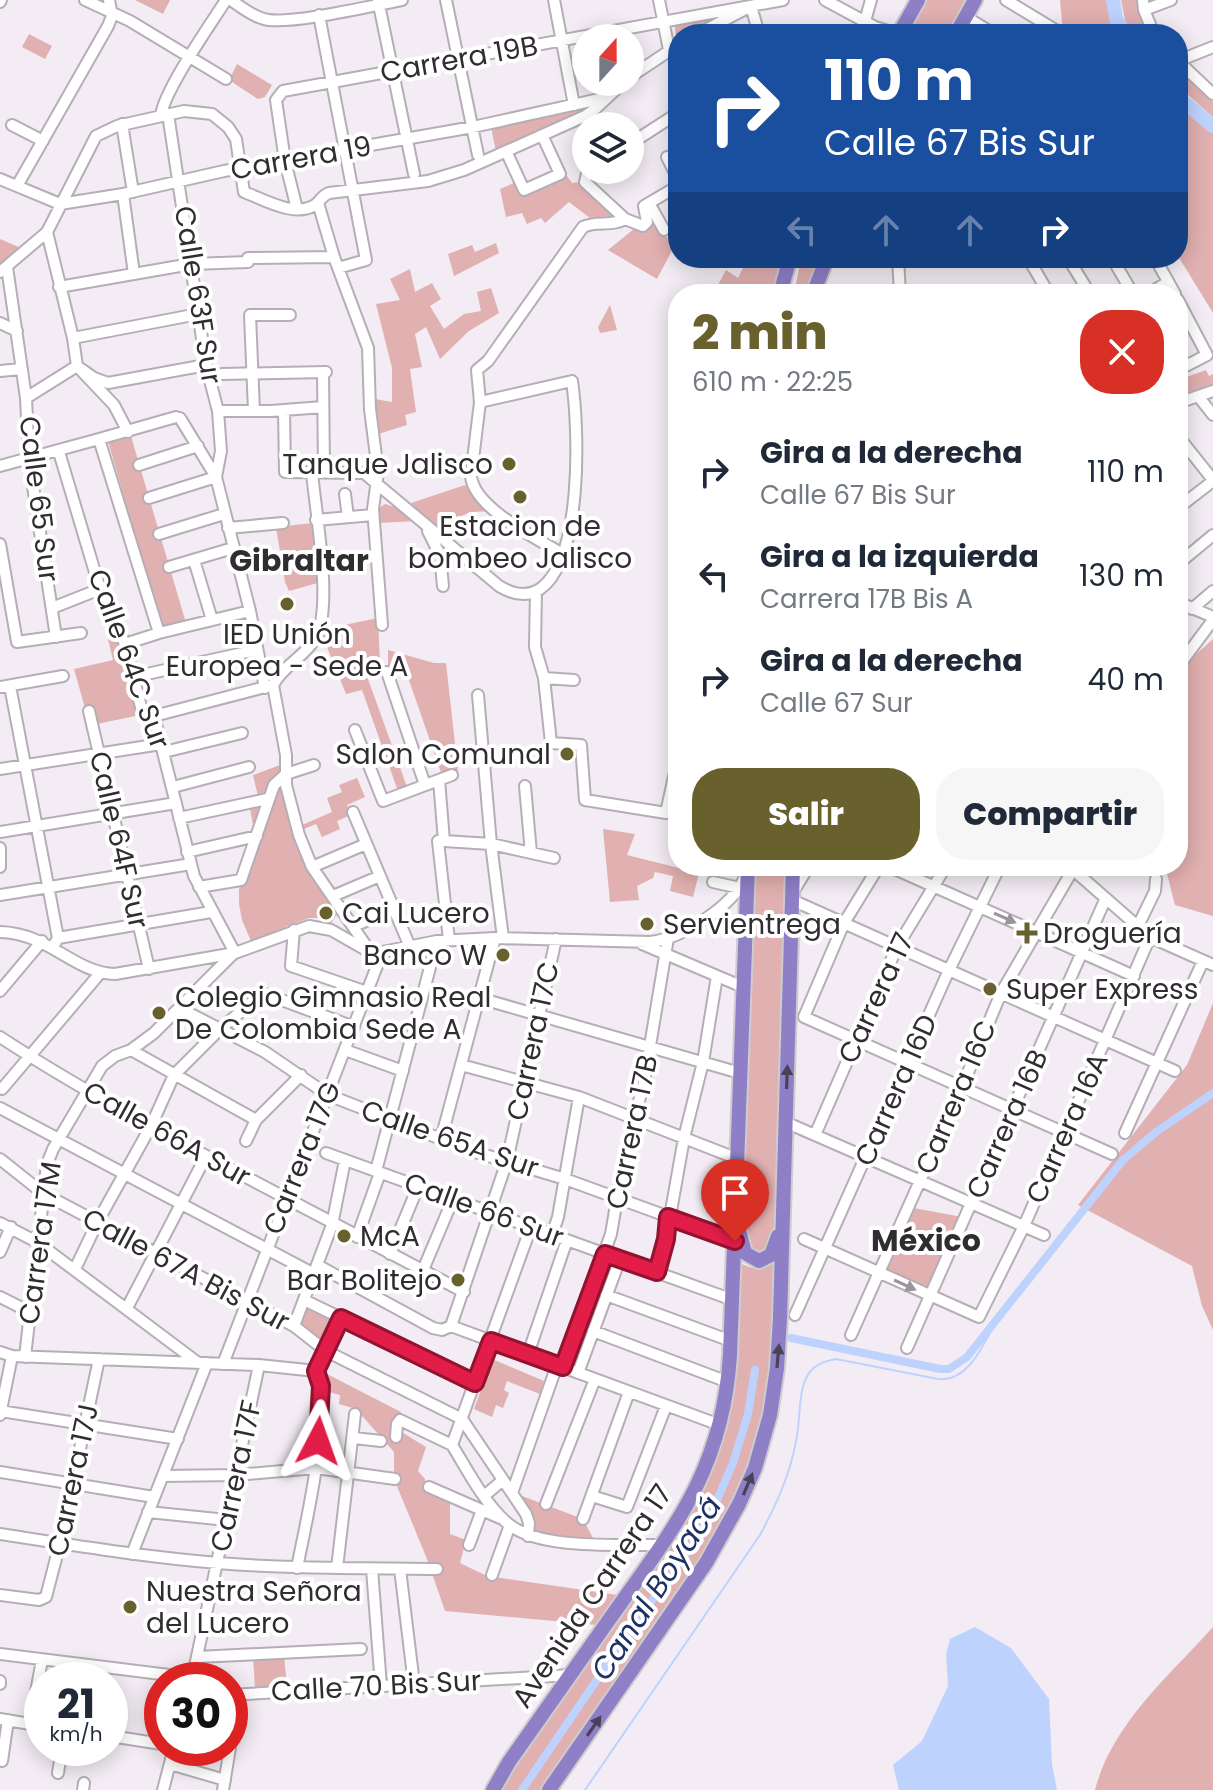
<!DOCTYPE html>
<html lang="es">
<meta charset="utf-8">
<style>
body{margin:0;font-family:Poppins,sans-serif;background:#f6f6f7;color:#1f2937;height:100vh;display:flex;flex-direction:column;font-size:30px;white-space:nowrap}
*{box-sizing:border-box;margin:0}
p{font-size:26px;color:#747a83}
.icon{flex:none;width:44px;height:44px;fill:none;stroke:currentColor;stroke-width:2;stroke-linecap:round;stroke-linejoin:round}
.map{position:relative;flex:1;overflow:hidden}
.details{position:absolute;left:668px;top:284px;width:520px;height:592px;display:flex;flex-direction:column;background:#fff;border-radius:32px;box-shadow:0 4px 20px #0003}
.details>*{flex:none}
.guide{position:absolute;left:668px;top:24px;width:520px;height:244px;border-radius:32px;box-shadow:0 4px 20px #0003;background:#1a4fa0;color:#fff;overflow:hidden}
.needle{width:52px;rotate:21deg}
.buttons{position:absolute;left:572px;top:24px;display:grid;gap:16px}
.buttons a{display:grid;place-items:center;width:72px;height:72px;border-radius:50%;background:#fff;box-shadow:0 4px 20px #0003;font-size:40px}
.speed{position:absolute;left:24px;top:1662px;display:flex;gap:16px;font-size:40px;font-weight:700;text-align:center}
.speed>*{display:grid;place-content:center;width:104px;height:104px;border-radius:50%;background:#fff;box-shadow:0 4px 20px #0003;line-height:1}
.speed small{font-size:20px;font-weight:400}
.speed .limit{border:12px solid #d22;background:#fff;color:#111}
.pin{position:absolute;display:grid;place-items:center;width:68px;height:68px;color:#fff;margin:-82px -34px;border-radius:50% 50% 50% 0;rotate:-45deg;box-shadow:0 0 8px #0007}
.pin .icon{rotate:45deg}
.me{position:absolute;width:88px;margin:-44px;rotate:4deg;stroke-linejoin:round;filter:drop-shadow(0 0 6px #0008)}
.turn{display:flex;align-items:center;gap:28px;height:168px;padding:0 24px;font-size:36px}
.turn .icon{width:104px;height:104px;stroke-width:2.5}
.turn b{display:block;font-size:56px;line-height:68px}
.lanes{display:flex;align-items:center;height:76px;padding:0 24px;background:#0003;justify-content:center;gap:40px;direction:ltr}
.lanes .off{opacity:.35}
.round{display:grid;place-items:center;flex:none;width:84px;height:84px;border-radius:32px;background:#f6f6f7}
.overview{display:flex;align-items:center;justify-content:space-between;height:136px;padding:0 24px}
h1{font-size:48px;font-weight:800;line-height:60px;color:#68612e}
.action{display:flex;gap:16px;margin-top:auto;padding:16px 24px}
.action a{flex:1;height:92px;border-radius:32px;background:#68612e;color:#fff;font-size:32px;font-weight:800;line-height:92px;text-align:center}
.action a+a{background:#f6f6f7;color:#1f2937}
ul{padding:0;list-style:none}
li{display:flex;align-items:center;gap:24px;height:104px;padding:0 24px}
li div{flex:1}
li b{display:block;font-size:30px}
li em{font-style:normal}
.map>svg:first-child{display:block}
.green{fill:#e1b0b0}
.water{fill:#bed2fe}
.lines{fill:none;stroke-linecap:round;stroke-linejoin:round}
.stream{stroke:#bed2fe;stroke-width:2}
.canal{stroke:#bed2fe;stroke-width:8}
.river{stroke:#bed2fe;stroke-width:14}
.minor-casing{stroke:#b5aeb6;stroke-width:14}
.highway-casing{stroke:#cdcdce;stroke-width:18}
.minor{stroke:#fff;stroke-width:10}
.highway{stroke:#8f7fc7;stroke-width:14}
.oneway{fill:#989698}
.oneway2{fill:#484256}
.route-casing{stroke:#92132f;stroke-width:20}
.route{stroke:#e11d48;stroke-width:14}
.poi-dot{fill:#68612e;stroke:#fff;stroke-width:3}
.labels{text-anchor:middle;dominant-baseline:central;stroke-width:8;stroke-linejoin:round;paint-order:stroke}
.street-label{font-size:28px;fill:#302d31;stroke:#fff}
.poi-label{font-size:28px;fill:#302d31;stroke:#fff;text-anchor:start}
.neighbourhood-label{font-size:30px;font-weight:bold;fill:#302d31;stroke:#fff}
.water-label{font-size:30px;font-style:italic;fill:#1c3165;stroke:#fff}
</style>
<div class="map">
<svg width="1213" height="1790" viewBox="0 0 1213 1790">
<rect width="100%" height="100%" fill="#f3ecf4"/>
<path class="green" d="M135,0h35l-7,14z
M926,0h41l-19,34h-40z
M1060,0h48l11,34h-56z
M1121,0h18l4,21 5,13h-16l-7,-14z
M735,13l-48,21h-9l-2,5 -1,-13z
M29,34l23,12 -7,13 -23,-12z
M237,64l35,21 -7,12 -7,2 -29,-19z
M1178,70l35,32v15l-35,-31z
M1178,104l35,28v181l-35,-57z
M593,107l-97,45 -5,-25z
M567,176l5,7 9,-1 37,33 -28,3 -21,-16 -24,21 -4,-5 -14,6 -5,-11 -16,4 -6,-28 16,-7 8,14z
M650,216l7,12 11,10 3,-3 7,4 -21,40 -49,-29z
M0,239l21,9 -21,19z
M496,243l3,10 -45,23 -6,-22 24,-9 3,7z
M748,258l21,2 12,-2 -8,36h-60l13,-24 12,8z
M801,258h21l-13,36h-15z
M410,269l5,23 17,-9 9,16 -11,7 14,23 20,-15 17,-3 -4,-19 14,-4 8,25 -30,18 -29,28 -14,-32 -11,7 7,33 -12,2 6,43 -11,3 2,10 -32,10v-36l17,3v-34l-16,-64 24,-4 -10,-21z
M610,305l7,25 -17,3 -2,-6z
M1206,370l3,6 4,-2v14l-35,12v-20z
M130,433l56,190 -24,7 -54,-189z
M465,485l29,26 -23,1 -36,15 -24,-24z
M385,504l16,5 16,12 -39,2 -1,-14z
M313,523l8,59 -32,9 -4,-9 -9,-55z
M378,618l2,45 -16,5 43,119 -9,4 -36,-101 -16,4 -26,-64z
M112,625l3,14 9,9 16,67 -43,9 -4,-17 -8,1 -11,-39 39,-9 -8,-33z
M1213,639v277l-38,-11 -10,-39h13v-188l15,-21z
M388,650l46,13h12l12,108 -16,4 -39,-112 -15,5z
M280,765c3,58 24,101 59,146l-9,14 -12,-7h-9l-58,23 -9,-21 -3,-16v-15l16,-52 -6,-34 10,-2 -6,-26z
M357,778l8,19 -18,8 4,10 -14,6 3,8 -18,8 -6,-13 -12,5 -2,-4 30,-13 -5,-14 15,-6 -3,-7z
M603,829l32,5 -8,21 72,18 -6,24 -23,-6 3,-15 -18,-4 -2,6 -16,8 2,14 -29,2z
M755,866h33l-9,322 -7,52 -5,11 -8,3 -8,-2c-9,-29 -6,-73 -6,-104 -1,-94 6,-188 10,-282z
M1213,1003v327l-11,-24 -10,-40 -114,-61 109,-140z
M914,1208l48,9 -31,73 -44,-19z
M778,1259c-3,66 -4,135 -25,198 -20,60 -58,111 -93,163 -39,57 -78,113 -116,170h-44l16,-28 161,-225 20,-36 38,-131 5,-107c15,8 26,7 38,-4z
M607,1261l7,3 -37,101 -8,-3z
M307,1307l29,14 -12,25 -26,-22z
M492,1359l52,22 -4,13 -33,-13 -3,9 5,3 -6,15 -7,-3 -4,12 -18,-8z
M325,1373l76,39 -1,19 26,16 -8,24 7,8v9l25,13v33l16,6 -6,23 27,13 131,19 -21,30 -152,-14 -18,-52 -33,-80v-27l-38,-43 -17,-5 1,-9 -15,-4z
M517,1494l66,25 10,19 -32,1 -28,-7z
M1213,1627v163h-118c17,-66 74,-114 118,-163z
M284,1656l3,30 -32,2 -2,-31z"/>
<path class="water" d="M975,1627l36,21 38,51 3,65 5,26h-158l-6,-25 29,-24 26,-55 -2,-32 4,-15z"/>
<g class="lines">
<path class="stream" d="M585,1790l175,-255c16,-30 30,-60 36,-94 5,-20 1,-50 13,-68 7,-9 16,-12 27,-14l102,20c33,4 48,-42 63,-66"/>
<path class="canal" d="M791,1338l149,31h9l18,-12 156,-197 33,-28 57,-39
M522,1790l110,-162 54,-74 25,-40 22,-51 15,-49 7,-44"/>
<path class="river" d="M1113,0l3,19 9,15
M1178,97l35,29"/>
<defs>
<path id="minor" d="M85,0l45,21 96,58
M231,0c10,7 21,16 33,19 23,7 111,-14 138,-19
M378,0l36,174
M446,0l32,155
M554,0l20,105
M659,0l10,50
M825,0l50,27 23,7
M1006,0l56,34
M1143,0l1,10 10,24
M0,2l1,-2
M1144,10l27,-10
M319,15l47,245 -28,8
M966,17l28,17
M865,21l6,-21
M698,34l53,-28 8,28
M1178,61l35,33
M1178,61l35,-14
M630,77l48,-32
M161,115c4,-26 49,-90 65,-115
M122,124l11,68
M12,125l31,16
M630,144l48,-31
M506,151l18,39 36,-16 -18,-39
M667,157l11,22
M588,170l-3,12 40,37
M0,179l60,25 63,-10 101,-23 249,-44 131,-29
M17,186l91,-160 4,-10 -3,-16
M123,194l11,80
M318,203l16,54 34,91 2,61 8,63 -5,37 9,116
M649,203l15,27
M297,209l-12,-48 -9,-61 7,-9 500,-91
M47,232l26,106 4,28 37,39 14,27
M248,258l86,-1
M898,258l2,36
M1028,258l21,36
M1068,258l22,36
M1112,258l21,36
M1155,258l20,36
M7,267l19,131 3,62 27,177
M0,272l47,-40 49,-96 21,-10 67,-15 28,3 16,13 8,12 8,53c19,7 50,26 71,13 6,-4 6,-9 14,-12l99,-12 36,-11 121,-54 10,-7 29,-27
M59,287l132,-23 57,-2
M1148,294l20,-12
M1178,300l29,55 -29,15
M0,323l17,8
M73,338l125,-24
M0,371l21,-2
M323,372l1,100
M222,374l104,-2
M1198,396l15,19
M26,398l51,-32 17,12 14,5 98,-18
M1178,403l35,-12
M284,410l1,62 79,1 135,113c13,8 27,12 41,3 43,-30 39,-160 32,-208l-92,21
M218,411h53l52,-4
M254,411l-4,-96h40
M180,418l36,59 34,134 15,77
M1178,436l35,44
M99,439l77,-22
M59,452l41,137 25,55 17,67 12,5
M139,465l59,-19
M0,466l99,-27 60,194
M345,494l3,23
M149,498l67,-21 5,-26 -3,-40 -12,-46 -38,-251
M1178,508l35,-27
M316,520l57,-5
M228,528l55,-5
M428,531l12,24 3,31
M159,534l65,-20
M0,544l17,98 64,-9
M564,555c-25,-16 -90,-46 -93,-79l9,-74 -3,-32 11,-9 95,-134c13,-7 29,0 42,-8l18,7 4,-4 -3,-16 34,-20
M194,560l18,60
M1178,564l35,-29
M169,567l64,-19
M536,591l-1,56 9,31 7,65 30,2 4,55 81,13 12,-55
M1178,602l35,15
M52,608l48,-19
M1192,609l21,-18
M125,644l34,-11 91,-22
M1178,667l35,-47
M387,672l38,113
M133,677l124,-27
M544,678l30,2
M273,685l13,70v30l13,50 13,32 57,83
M10,686l48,252 -5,9
M0,687l63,-11
M478,695l13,149 12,94
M89,711l60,258
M154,716l119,-31c10,-19 31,-28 42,-46 19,-30 0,-129 -3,-167
M154,716l40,160 41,77
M355,730l28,71 69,-26
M164,752l78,-19
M0,769l161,-25
M439,780l5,61 47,3 63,14
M525,786l6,67
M173,787l76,-20
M353,812l57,135
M179,818l88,-19
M0,832l176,-29
M438,841l11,99
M0,848v19
M187,852l70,-16
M879,866l-35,57 -40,94 308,137
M888,866l246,110
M312,867l54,-23
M1070,867l80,70 63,28
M713,882l27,6
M199,887l42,-7 33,-95 12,-11 28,-9
M793,892l16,-26
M0,895l191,-31
M333,896l47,-20
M792,900l383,171
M354,926l40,-17
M1138,926l17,-35 1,-12
M294,930l-3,36 76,26
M0,932c49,1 74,41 115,42l120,-21 74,-27 22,4 35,20 11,3 60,-12 58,-3 155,4c33,-4 82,-35 95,-65
M58,938l153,-26
M642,944l101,43
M0,991l42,-50
M479,998l261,75
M179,1008l86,44 63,43 144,56 93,28 170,62
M0,1037c73,48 150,89 227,130 79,42 158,84 237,125
M131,1050l125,70
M345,1050l58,21
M461,1065l118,32 159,62
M2,1089l99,-117
M0,1108l314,166
M785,1122l259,113
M1125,1133l78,-172
M815,1135l82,-188 49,-81
M441,1139l54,-201
M246,1141l10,-21 45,-45
M326,1153l407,147
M0,1159l44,35 250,132 32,25 136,68 64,95 3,9 -1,13
M376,1171l61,-230
M0,1223l37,19 160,120
M552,1235l6,-18 21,-120
M357,1237l23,-64
M804,1239l175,78 45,-91 126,-289
M0,1252l11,-25
M390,1254l28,-67
M317,1265l116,63 9,2 9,-4 269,99
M75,1269l23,-48 53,-95 23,-51 45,-45 44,-37 91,34
M423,1270l30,-71
M657,1272l9,-33 18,-101 19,-76 14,-86
M606,1295l125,46
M0,1297l30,15
M304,1300l171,83
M127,1308l79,-152
M795,1315l154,-345 51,-104
M294,1326l38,-101 13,-65
M451,1326l56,-165 49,-222
M593,1331l135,51
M851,1335l111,-248 39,-94 74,-127
M907,1348l198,-448
M0,1352l12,4 247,9 57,6
M528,1354l39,-114
M25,1357l22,-193 6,-15 49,-83 13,-10 16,-6 23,-17 79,-79
M223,1364l159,-411
M563,1367l48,-133 13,-76 20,-76 24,-144
M578,1373l42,-114
M0,1411l178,28
M0,1415l12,-59
M396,1437l1,-13 3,-4 52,25
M354,1438l27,3
M452,1445c16,26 31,56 54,77 31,29 115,22 157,23
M452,1445l79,-218
M0,1472l154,25
M163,1476l74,-1 79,-7 79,11
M429,1487l71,31
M512,1493l45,-128
M484,1496l19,-16
M592,1496l35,11 39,-101
M546,1504l49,-125
M148,1512l79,8
M583,1519l46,-127
M0,1534c72,11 145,23 218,29 73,6 146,5 219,6
M469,1545l13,-35
M132,1554l75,-191
M297,1568c10,-51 34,-149 19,-197l25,-53
M337,1568l18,-154
M372,1569l9,117
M400,1569l14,115
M492,1575l18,-50
M0,1595l39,5 7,-3 14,-54 39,-184
M0,1654l193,24
M197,1657l164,-8
M71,1680l2,-17
M192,1680l67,-315
M0,1684v-3
M230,1695l340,-20
M0,1719l42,7
M30,1724l12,-64
M110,1736l52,8
M230,1747l6,-34
M2,1761l6,-41
M170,1764l55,16
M58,1773l4,-25
M83,1790l1,-7
M163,1790l11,-42
M223,1790l7,-42"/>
<path id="highway" d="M899,34l19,-34
M956,34l19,-34
M780,294l10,-36
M813,294l14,-36
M740,1234l5,19 14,8 12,-6 7,-19
M493,1790l16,-28c34,-49 68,-97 102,-145 63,-89 112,-147 119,-262l18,-489
M549,1790l157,-227 33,-59 16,-36 15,-53 7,-47 3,-50 13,-452"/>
</defs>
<use href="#minor" class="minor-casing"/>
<use href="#highway" class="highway-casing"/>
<use href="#minor" class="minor"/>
<use href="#highway" class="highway"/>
</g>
<defs><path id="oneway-solid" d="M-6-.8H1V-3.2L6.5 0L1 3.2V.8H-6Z" transform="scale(2)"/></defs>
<g class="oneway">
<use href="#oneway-solid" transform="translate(1005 918) rotate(24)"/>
<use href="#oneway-solid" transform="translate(905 1285) rotate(25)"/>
</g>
<g class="oneway2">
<use href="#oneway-solid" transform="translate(787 1077) rotate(-88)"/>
<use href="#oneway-solid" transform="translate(778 1356) rotate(-85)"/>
<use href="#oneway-solid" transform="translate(748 1484) rotate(-67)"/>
<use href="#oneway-solid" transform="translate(594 1726) rotate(-55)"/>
</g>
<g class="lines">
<defs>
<path id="route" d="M318,1441l3,-55 -5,-15 25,-53 134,65 16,-42 72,26 42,-113 52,18 9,-33 2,-22 67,24"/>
</defs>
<use href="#route" class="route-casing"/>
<use href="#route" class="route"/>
</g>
<g class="poi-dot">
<circle cx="509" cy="464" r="8"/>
<circle cx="520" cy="497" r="8"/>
<circle cx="287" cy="604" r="8"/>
<circle cx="567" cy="754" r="8"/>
<circle cx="326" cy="913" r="8"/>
<circle cx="647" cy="924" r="8"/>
<path d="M1023 921h8v8h8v8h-8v8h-8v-8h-8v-8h8z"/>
<circle cx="503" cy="955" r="8"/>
<circle cx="990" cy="989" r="8"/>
<circle cx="159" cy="1013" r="8"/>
<circle cx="344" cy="1236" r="8"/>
<circle cx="458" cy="1280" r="8"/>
<circle cx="130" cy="1607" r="8"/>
</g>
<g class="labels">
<g class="street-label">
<text transform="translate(459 59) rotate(-10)">Carrera 19B</text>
<text transform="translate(301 158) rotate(-10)">Carrera 19</text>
<text transform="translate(198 295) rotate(81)">Calle 63F Sur</text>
<text transform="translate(39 499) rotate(83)">Calle 65 Sur</text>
<text transform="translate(129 659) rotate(70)">Calle 64C Sur</text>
<text transform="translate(119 840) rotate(77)">Calle 64F Sur</text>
<text transform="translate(876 998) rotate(-65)">Carrera 17</text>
<text transform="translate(533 1041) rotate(-78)">Carrera 17C</text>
<text transform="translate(896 1090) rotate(-66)">Carrera 16D</text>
<text transform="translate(956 1097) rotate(-67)">Carrera 16C</text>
<text transform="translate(1007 1124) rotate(-66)">Carrera 16B</text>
<text transform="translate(1067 1128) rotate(-66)">Carrera 16A</text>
<text transform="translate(632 1132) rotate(-78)">Carrera 17B</text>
<text transform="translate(167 1134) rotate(29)">Calle 66A Sur</text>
<text transform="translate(450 1139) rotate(19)">Calle 65A Sur</text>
<text transform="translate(302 1158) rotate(-68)">Carrera 17G</text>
<text transform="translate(484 1210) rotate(20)">Calle 66 Sur</text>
<text transform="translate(40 1243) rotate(-82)">Carrera 17M</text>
<text transform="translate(186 1270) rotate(28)">Calle 67A Bis Sur</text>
<text transform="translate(236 1476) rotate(-78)">Carrera 17F</text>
<text transform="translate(73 1480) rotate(-78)">Carrera 17J</text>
<text transform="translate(592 1596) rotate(-56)">Avenida Carrera 17</text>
<text transform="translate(376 1686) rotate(-3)">Calle 70 Bis Sur</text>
</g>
<g class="poi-label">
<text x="493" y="464" text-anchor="end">Tanque Jalisco</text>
<text x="520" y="526" text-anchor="middle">Estacion de<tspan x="520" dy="32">bombeo Jalisco</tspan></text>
<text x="287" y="634" text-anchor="middle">IED Unión<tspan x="287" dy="32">Europea - Sede A</tspan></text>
<text x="551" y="754" text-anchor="end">Salon Comunal</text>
<text x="342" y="913">Cai Lucero</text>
<text x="663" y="924">Servientrega</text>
<text x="1043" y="933">Droguería</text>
<text x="487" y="955" text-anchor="end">Banco W</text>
<text x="1006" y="989">Super Express</text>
<text x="175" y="997">Colegio Gimnasio Real<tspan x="175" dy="32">De Colombia Sede A</tspan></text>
<text x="360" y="1236">McA</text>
<text x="442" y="1280" text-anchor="end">Bar Bolitejo</text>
<text x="146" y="1591">Nuestra Señora<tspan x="146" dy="32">del Lucero</tspan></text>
</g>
<g class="neighbourhood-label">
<text x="299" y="560">Gibraltar</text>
<text x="926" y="1240">México</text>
</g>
<g class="water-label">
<text transform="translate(656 1588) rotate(-57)">Canal Boyacá</text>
</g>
</g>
</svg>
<div class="buttons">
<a><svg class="needle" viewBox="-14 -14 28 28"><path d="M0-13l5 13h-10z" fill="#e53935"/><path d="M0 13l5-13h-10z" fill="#747a83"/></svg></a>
<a><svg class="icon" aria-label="layers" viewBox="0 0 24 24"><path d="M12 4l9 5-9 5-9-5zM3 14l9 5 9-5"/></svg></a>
</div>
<div class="speed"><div>21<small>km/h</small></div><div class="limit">30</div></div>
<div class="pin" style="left:735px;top:1241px;background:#d93025"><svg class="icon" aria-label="arrive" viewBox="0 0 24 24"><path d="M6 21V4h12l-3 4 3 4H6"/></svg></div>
<svg class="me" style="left:318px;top:1441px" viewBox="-20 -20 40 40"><path d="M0-17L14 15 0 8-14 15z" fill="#e11d48" stroke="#fff" stroke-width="4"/></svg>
<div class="guide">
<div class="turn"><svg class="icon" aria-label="right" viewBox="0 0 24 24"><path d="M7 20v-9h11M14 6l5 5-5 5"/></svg><div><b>110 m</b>Calle 67 Bis Sur</div></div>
<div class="lanes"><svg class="icon off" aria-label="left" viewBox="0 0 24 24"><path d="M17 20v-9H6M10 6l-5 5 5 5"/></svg><svg class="icon off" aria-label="ahead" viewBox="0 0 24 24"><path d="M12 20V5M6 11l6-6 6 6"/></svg><svg class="icon off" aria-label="ahead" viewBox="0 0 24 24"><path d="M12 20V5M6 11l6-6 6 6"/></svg><svg class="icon" aria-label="right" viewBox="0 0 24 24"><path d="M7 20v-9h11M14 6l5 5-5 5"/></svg></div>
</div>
<section class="details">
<div class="overview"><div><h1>2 min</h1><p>610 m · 22:25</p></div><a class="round" style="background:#d93025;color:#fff"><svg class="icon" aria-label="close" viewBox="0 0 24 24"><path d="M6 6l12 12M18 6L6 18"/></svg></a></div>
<ul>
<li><svg class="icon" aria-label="right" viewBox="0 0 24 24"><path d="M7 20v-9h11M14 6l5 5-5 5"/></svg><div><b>Gira a la derecha</b><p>Calle 67 Bis Sur</p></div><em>110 m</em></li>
<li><svg class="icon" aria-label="left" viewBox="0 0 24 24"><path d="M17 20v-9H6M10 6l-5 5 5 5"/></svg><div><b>Gira a la izquierda</b><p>Carrera 17B Bis A</p></div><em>130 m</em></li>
<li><svg class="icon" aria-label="right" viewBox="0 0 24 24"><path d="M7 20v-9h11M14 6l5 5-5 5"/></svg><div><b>Gira a la derecha</b><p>Calle 67 Sur</p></div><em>40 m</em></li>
</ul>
<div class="action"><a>Salir</a><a>Compartir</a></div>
</section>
</div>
